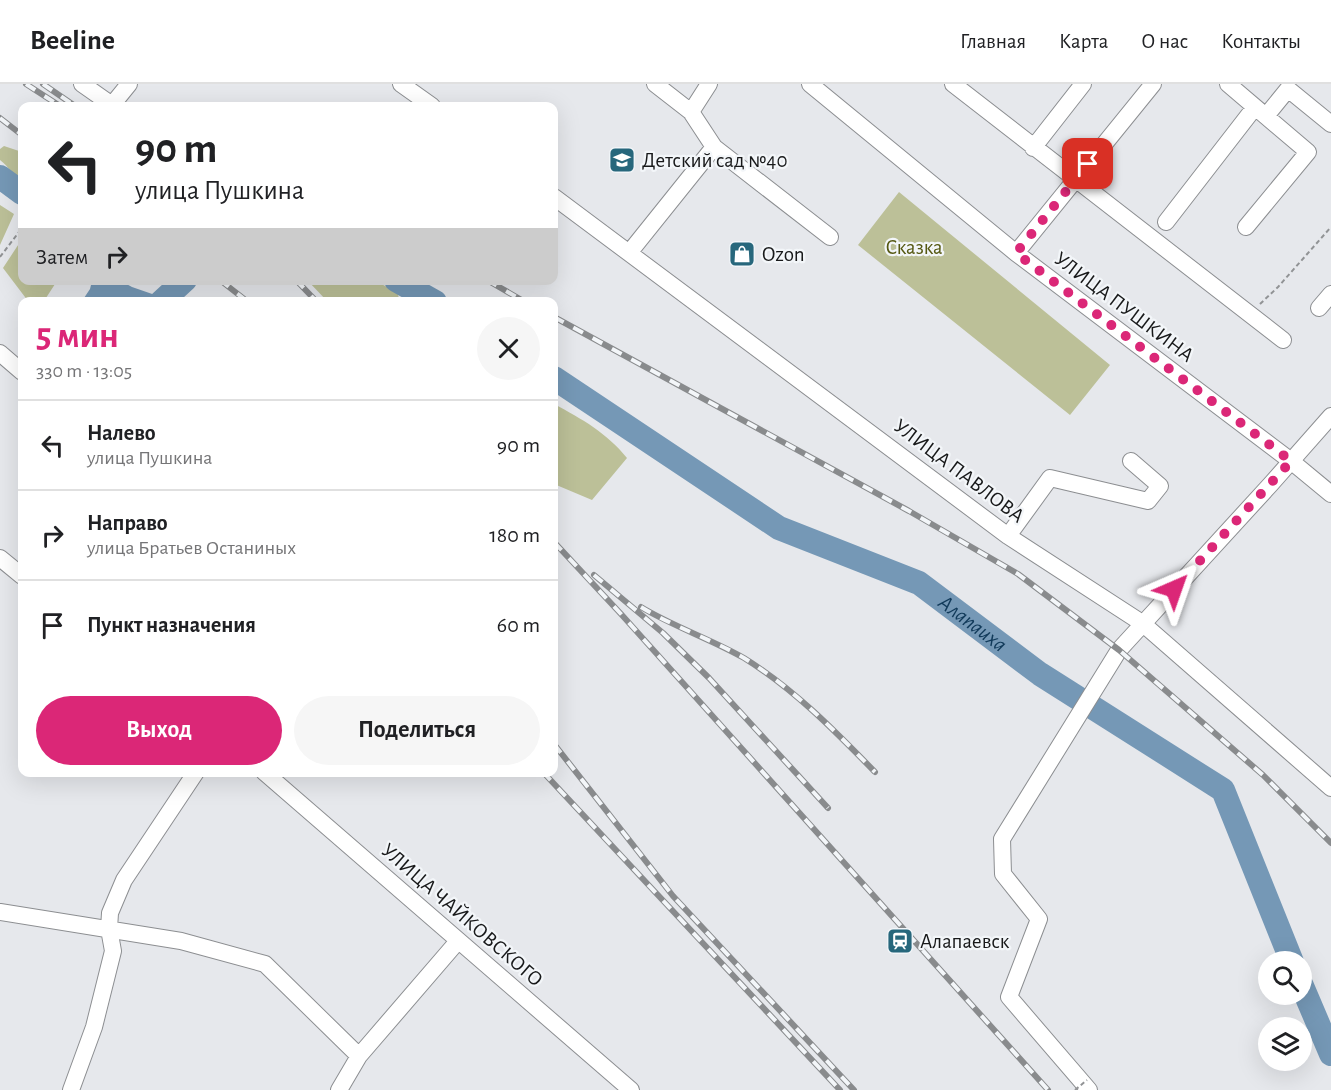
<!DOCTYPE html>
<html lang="ru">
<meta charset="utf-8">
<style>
body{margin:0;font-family:"Alegreya Sans",sans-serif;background:#f6f6f6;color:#202124;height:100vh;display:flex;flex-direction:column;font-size:22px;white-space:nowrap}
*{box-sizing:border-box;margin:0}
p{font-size:20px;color:#757577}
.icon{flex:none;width:33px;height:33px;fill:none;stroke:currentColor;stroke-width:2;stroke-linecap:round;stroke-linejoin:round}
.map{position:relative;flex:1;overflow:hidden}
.sheet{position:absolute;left:18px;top:213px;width:540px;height:480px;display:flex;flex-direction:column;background:#fff;border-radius:12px;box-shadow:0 6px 24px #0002}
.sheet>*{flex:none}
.guide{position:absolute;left:18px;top:18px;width:540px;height:183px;border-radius:12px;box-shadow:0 6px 24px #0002;background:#fff;color:#202124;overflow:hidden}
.tools{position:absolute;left:1258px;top:867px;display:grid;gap:12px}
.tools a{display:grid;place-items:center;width:54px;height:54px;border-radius:50%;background:#fff;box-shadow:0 6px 24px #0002;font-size:30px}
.pin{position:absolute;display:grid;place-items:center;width:51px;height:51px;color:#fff;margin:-26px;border-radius:12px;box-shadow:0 3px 9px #0006}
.me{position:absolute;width:66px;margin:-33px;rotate:43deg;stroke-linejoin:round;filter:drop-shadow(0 0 4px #0008)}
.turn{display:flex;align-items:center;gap:21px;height:126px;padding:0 18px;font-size:27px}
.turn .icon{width:78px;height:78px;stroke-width:2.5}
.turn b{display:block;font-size:42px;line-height:51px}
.then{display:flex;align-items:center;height:57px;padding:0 18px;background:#0003;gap:12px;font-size:22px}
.round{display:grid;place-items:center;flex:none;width:63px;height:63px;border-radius:32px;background:#f6f6f6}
.overview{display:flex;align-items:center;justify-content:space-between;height:102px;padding:0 18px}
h1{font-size:36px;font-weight:600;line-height:45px;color:#db2777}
.primary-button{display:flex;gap:12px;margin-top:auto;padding:12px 18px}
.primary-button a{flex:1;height:69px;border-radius:36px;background:#db2777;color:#fff;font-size:24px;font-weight:600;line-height:69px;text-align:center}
.primary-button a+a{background:#f6f6f6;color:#202124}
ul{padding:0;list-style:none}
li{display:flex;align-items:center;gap:18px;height:90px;padding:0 18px;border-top:2px solid #e0e0e0}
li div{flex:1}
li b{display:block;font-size:22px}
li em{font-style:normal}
header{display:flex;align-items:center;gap:36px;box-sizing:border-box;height:84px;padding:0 30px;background:#fff;border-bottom:2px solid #e0e0e0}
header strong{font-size:28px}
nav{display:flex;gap:33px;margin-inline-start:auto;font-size:21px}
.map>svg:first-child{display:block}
.green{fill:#bcc098}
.water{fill:#7598b6}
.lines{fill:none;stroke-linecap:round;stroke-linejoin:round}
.river{stroke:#7598b6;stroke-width:24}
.minor-casing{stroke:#8c8e91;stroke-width:18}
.path{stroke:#919395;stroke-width:2;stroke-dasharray:4.5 3;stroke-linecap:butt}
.minor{stroke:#fff;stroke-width:16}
.rail-casing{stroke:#898b8d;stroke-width:6}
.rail{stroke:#f3f6f9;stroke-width:4;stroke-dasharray:11;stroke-linecap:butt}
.path-bridge{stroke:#919395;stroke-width:2;stroke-dasharray:4.5 3;stroke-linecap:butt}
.route{stroke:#db2777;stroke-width:10;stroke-dasharray:0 18}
.labels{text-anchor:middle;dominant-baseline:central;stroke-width:4.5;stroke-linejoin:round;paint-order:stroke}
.poi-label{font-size:21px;fill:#18191a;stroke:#f3f6f9;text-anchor:start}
.park-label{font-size:21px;fill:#555811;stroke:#f3f6f9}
.street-label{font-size:21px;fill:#18191a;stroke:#f3f6f9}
.water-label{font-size:22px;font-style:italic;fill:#113a5a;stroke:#f3f6f9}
</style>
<header>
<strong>Beeline</strong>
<nav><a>Главная</a><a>Карта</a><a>О нас</a><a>Контакты</a></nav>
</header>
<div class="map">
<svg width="1331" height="1006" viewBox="0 0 1331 1006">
<rect width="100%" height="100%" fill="#e6e8ec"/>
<path class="green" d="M4,62l18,6v42c-13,-12 -3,-19 -22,-34v-11z
M899,108l211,173 -40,50 -212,-170z
M0,121l14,9 -14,31z
M22,155v41l35,1 -13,20h-16l-25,-33z
M308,197h68l22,12 1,8h-72z
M554,320c28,15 53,29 73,54l-35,42 -38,-16z"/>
<path class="water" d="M92,197h29l11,6 26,9 3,5h-79l8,-12z"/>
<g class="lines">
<g class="river">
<path d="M0,93l22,16"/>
<path d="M396,196l39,22"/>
<path d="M161,218l24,-22"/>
<path id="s1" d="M554,294l225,150 140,55 121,91 183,116 69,172"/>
<path d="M1302,902l29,68"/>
</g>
<defs>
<path id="minor" d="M82,0l30,21 17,-21
M401,0l31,22
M655,0l36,28
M810,0l206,169 275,208 40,33
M953,0l330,256
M1228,0l80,68 -62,75
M1266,32l22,-27 43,35
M714,63l116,90
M1033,64l50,-64
M554,113l454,339 134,87 189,165
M1166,138l89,-115
M629,169l85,-106 -23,-35 18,-28
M1016,169l137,-169
M1319,224l12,-14
M0,269l22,19
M1008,452l42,-58 98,23 12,-15 -29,-25
M0,474l22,18
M264,688l367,318
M0,828l181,29 84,23 94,92
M71,1006l23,-63 19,-76 -4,-22 1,-16 14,-33 72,-108
M339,1006l20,-34 99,-115
M1089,1006l-80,-93 30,-78 -36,-45 -1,-35 117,-189 151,-165 61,-69"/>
</defs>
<use href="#minor" class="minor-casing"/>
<path class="path" d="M0,173l22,-29
M1260,220l18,-17 53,-60"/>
<use href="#minor" class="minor"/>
<defs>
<path id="rail" d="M26,0l34,22
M43,0l32,22
M0,34l22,17
M220,196l28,22
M296,196l21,22
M487,196l38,22
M554,233l355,194 109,63 101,76 144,125 68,68
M554,458l67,72 427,476
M594,491l69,58 46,45 119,130
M641,523c33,20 70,32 103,51 50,31 90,72 131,114
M554,660l119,152 181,194
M543,688l297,318"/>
</defs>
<use href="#rail" class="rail-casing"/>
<use href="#rail" class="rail"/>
<path class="path-bridge" d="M1075,1006l12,-10"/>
</g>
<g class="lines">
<path class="route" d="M1088,80l-72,89 275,208 -117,128"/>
</g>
<defs>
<symbol id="school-square" viewBox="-11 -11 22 22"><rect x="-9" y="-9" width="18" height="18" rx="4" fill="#27677c" stroke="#f3f6f9"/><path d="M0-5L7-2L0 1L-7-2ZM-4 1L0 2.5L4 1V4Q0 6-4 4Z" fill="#fff"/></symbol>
<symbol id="shop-square" viewBox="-11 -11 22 22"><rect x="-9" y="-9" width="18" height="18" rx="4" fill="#27677c" stroke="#f3f6f9"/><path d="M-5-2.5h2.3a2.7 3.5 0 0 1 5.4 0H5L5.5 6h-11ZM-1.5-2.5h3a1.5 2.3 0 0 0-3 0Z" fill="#fff"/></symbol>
<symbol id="station-square" viewBox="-11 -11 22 22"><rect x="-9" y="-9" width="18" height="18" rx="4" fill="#27677c" stroke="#f3f6f9"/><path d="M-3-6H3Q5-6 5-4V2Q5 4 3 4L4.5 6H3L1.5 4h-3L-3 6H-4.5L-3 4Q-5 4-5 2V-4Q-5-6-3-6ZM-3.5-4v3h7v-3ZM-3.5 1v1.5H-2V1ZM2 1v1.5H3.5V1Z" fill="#fff"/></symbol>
</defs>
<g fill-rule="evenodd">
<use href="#school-square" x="607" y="61" width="30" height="30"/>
<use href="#shop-square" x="727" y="155" width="30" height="30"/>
<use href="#station-square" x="885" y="842" width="30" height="30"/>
</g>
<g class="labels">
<g class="poi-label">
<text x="642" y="76">Детский сад №40</text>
<text x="762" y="170">Ozon</text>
<text x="920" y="857">Алапаевск</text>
</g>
<g class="park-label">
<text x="914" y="163">Сказка</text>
</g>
<g class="street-label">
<text transform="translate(1124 223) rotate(37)">УЛИЦА ПУШКИНА</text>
<text transform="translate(959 387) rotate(37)">УЛИЦА ПАВЛОВА</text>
<text transform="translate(462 831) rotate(41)">УЛИЦА ЧАЙКОВСКОГО</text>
</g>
<g class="water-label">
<text stroke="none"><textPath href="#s1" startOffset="488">Алапаиха</textPath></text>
</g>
</g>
</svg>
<div class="tools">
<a><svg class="icon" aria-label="search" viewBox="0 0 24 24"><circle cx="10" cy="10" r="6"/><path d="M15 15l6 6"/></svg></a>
<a><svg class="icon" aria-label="layers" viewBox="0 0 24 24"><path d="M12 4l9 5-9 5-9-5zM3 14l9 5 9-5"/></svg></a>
</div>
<div class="pin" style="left:1088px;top:80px;background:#d93025"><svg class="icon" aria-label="arrive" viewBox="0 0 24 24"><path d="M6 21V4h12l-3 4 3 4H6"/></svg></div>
<svg class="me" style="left:1174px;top:505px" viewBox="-20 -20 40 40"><path d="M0-17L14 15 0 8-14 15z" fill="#db2777" stroke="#fff" stroke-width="4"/></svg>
<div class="guide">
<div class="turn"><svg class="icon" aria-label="left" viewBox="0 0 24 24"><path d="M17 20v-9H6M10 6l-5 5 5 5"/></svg><div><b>90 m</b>улица Пушкина</div></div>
<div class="then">Затем<svg class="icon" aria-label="right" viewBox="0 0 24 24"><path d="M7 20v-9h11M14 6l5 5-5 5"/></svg></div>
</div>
<section class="sheet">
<div class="overview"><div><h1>5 мин</h1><p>330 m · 13:05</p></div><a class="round"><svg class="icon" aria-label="close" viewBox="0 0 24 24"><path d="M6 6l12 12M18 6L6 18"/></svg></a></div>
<ul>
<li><svg class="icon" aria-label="left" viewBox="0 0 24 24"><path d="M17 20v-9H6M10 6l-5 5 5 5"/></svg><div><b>Налево</b><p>улица Пушкина</p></div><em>90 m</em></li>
<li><svg class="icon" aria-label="right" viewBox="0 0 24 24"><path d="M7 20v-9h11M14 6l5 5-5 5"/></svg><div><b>Направо</b><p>улица Братьев Останиных</p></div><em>180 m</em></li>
<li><svg class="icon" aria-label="arrive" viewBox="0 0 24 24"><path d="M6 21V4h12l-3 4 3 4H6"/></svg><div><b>Пункт назначения</b></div><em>60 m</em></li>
</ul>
<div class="primary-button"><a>Выход</a><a>Поделиться</a></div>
</section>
</div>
